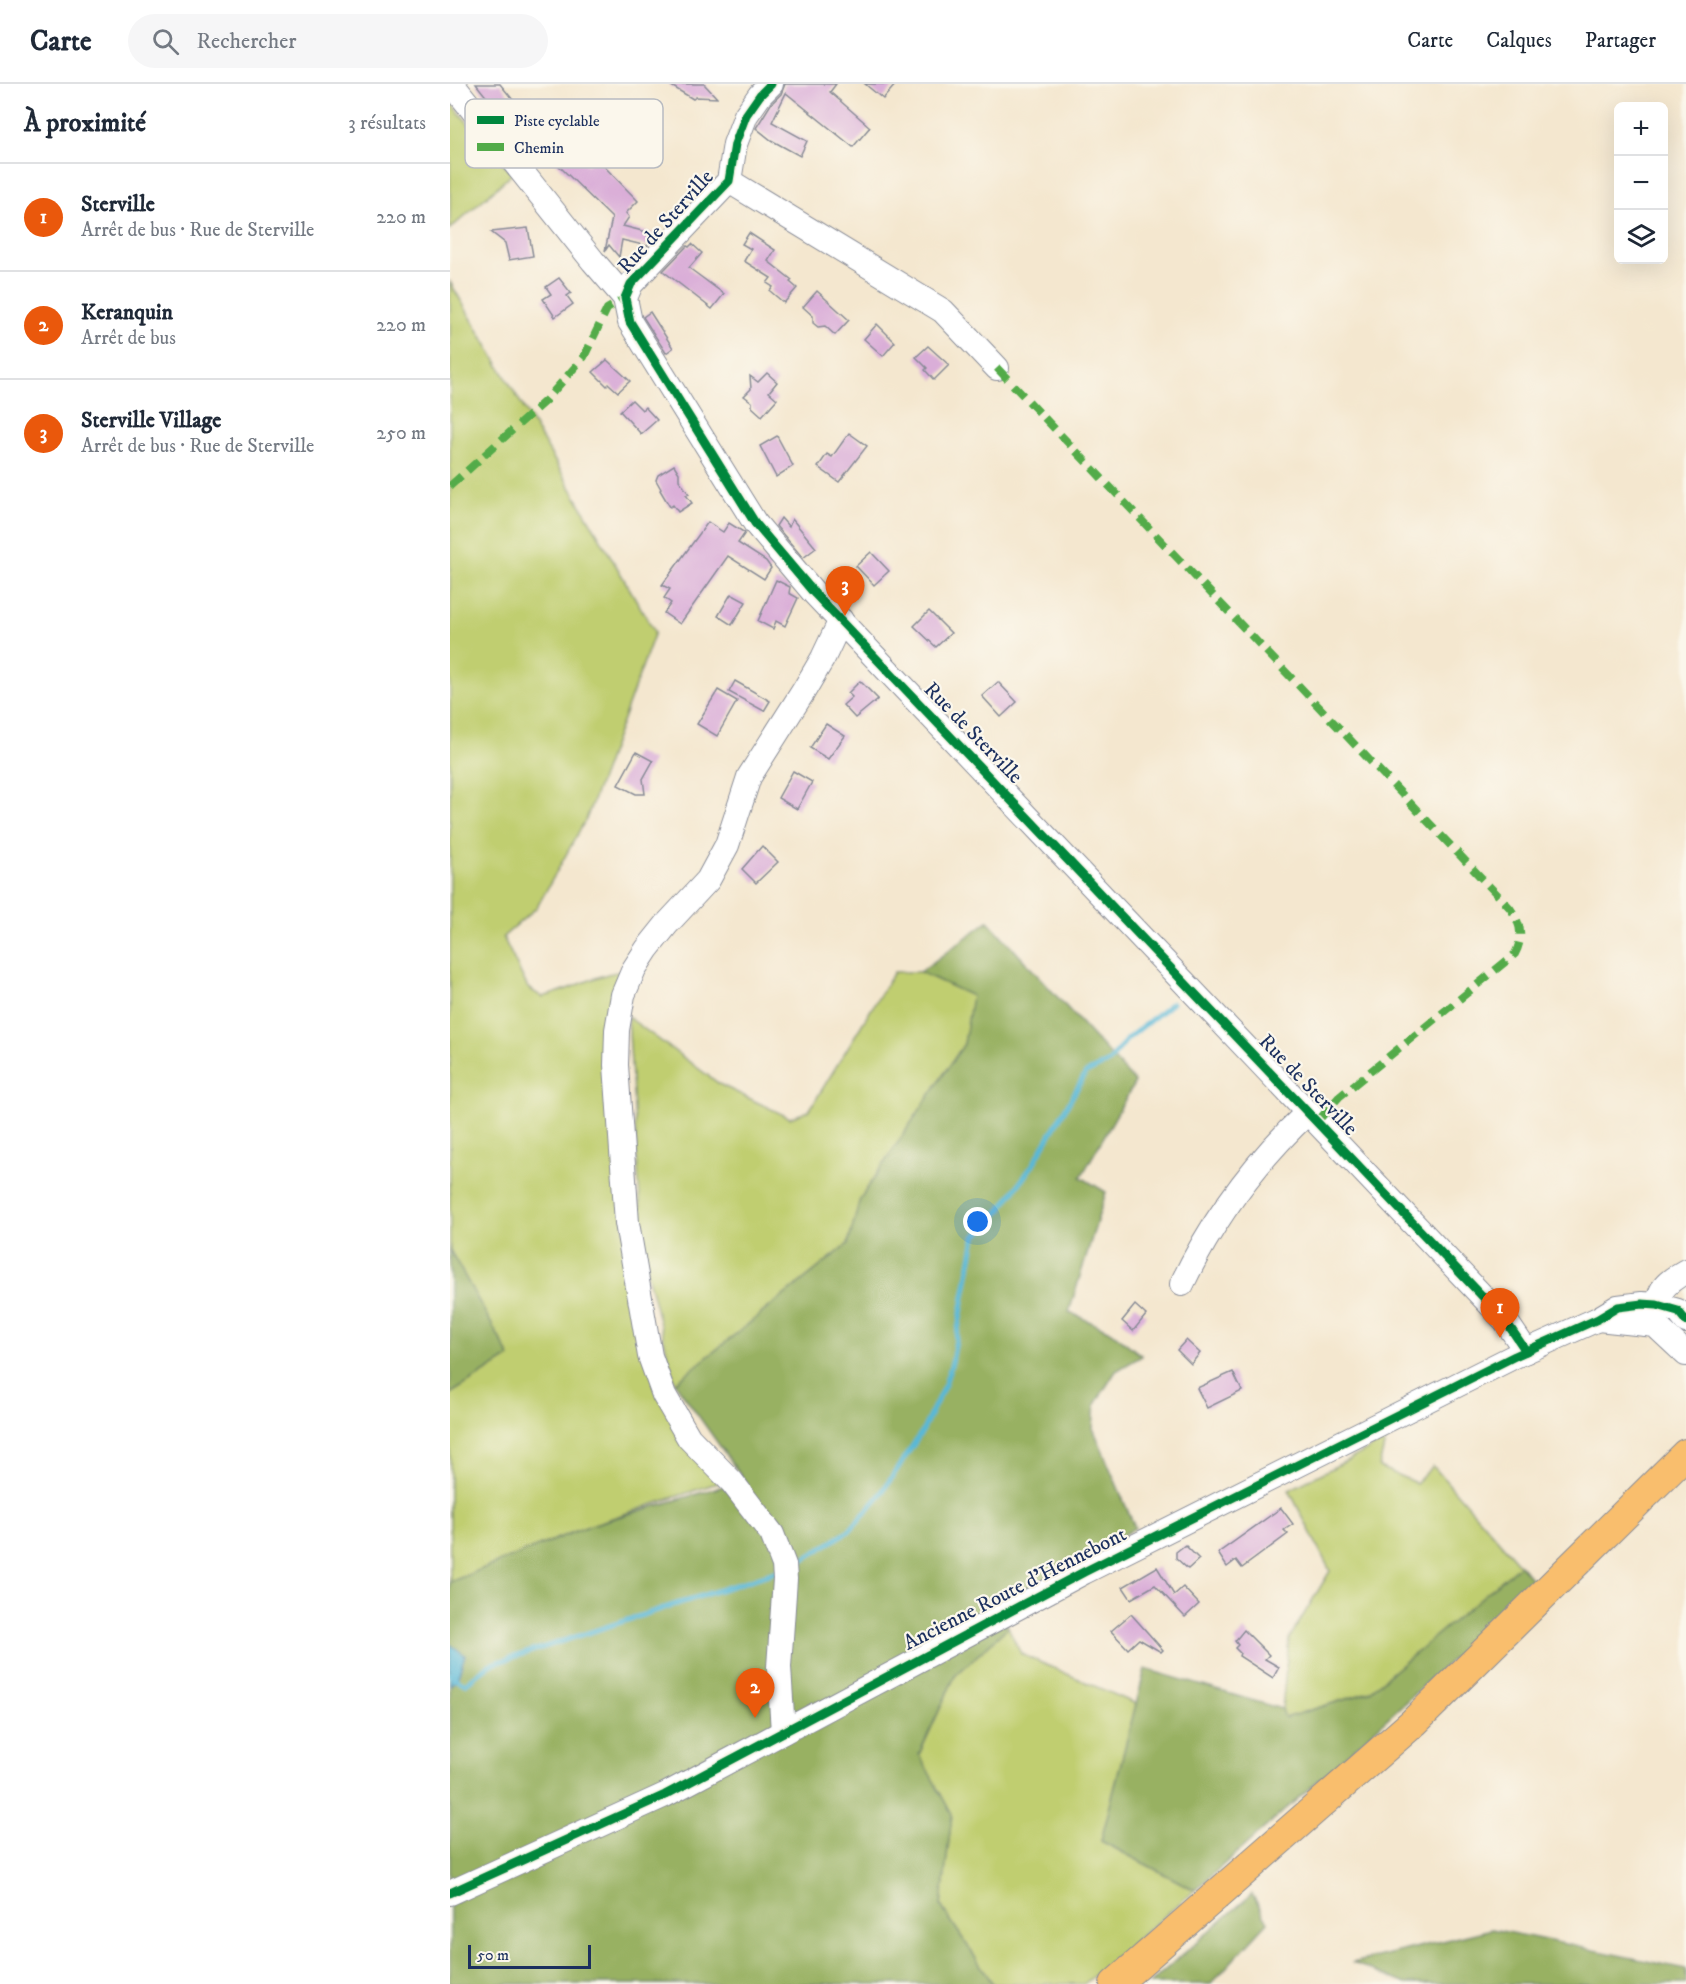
<!DOCTYPE html>
<html lang="fr">
<head>
<meta charset="utf-8">
<style>
	body { margin:0; font-family:"IM FELL DW Pica",serif; background:#f6f6f7; color:#1f2937 }
	.controls { position:absolute; right:18px; top:18px; display:grid; overflow:hidden; border-radius:9px; box-shadow:0 6px 24px #0002 }
	.controls button { width:54px; height:54px; display:grid; place-items:center; padding:0; border:0; border-bottom:2px solid #e0e1e3; background:#fff; color:#1f2937; font:30px sans-serif }
	.scale { position:absolute; left:18px; bottom:15px; width:123px; box-sizing:border-box; padding-left:6px; border:3px solid #1b2f5e; border-top:0; font-size:16px; line-height:21px; white-space:nowrap; color:#1b2f5e; -webkit-text-stroke:4px #fbf7ec; paint-order:stroke }
	.you { position:absolute; left:528px; top:1138px; width:21px; height:21px; margin:-15px; border:4px solid #fff; border-radius:50%; background:#1a73e8; box-shadow:0 0 0 9px #1a73e833 }
	.badge { display:grid; place-items:center; width:39px; height:39px; border-radius:50%; background:#ea580c; color:#fff; font-size:20px; font-weight:700 }
	.pin { position:absolute; translate:-50% -50px; filter:drop-shadow(0 2px 3px #0008) }
	.pin::after { content:''; position:absolute; top:32px; width:21px; height:18px; background:inherit; clip-path:polygon(0 0,100% 0,50% 100%) }
	.list { margin:0; padding:0; list-style:none }
	h2 { display:flex; justify-content:space-between; align-items:center; height:78px; margin:0; padding:0 24px; font-size:26px }
	h2 small { font-size:20px; font-weight:400; color:#747a83 }
	.list li { display:grid; grid-template-columns:39px 1fr auto; gap:18px; align-items:center; box-sizing:border-box; height:108px; padding:0 24px; border-top:2px solid #e0e1e3 }
	.list b { display:block; font-size:22px; white-space:nowrap }
	.list p { margin:0; font-size:20px; white-space:nowrap; color:#747a83 }
	.list em { font-size:20px; font-style:normal; color:#747a83 }
	.icon { flex:none; width:33px; height:33px; fill:none; stroke:currentColor; stroke-width:2; stroke-linecap:round; stroke-linejoin:round }
	.map { position:relative; flex:none; width:1236px; height:1900px; overflow:hidden }
	header { display:flex; align-items:center; gap:36px; box-sizing:border-box; height:84px; padding:0 30px; background:#fff; border-bottom:2px solid #e0e1e3 }
	header strong { font-size:28px }
	nav { display:flex; gap:33px; margin-inline-start:auto; font-size:21px }
	.search { width:420px; height:54px; background:#f6f6f7; display:flex; align-items:center; gap:15px; box-sizing:border-box; padding:0 21px; border-radius:33px; color:#747a83; font-size:22px }
	main { display:flex }
	aside { flex:1; background:#fff }
	.map>svg:first-child { display:block }
	.green { fill:#c0ce6f; stroke:#6e7e66; stroke-width:1.5 }
	.forest { fill:#98b162; stroke:#5a7060; stroke-width:1.5 }
	.water { fill:#59b8d7; stroke:#3a749a; stroke-width:1.5 }
	.lines { fill:none; stroke-linecap:round; stroke-linejoin:round }
	.stream { stroke:#59b8d7; stroke-width:5 }
	.building { fill:#daaed8 }
	.minor-casing { stroke:#888b96; stroke-width:26 }
	.major-casing { stroke:#888b96; stroke-width:32 }
	.minor { stroke:#fff; stroke-width:24 }
	.major { stroke:#f9be6d; stroke-width:30 }
	.quiet { stroke:#52ab49; stroke-width:8; stroke-dasharray:15 8; stroke-linecap:butt }
	.cycleway-casing { stroke:#fbf7ec; stroke-width:13 }
	.cycleway { stroke:#00873e; stroke-width:9 }
	.labels { text-anchor:middle; dominant-baseline:central; stroke-width:4.5; stroke-linejoin:round; paint-order:stroke }
	.street-label { font-size:21px; fill:#1b2f5e; stroke:#fbf7ec }
	.key { fill:#fbf7ec; stroke:#b8bbc1; stroke-width:1.5 }
	.key-label { font-size:16px; fill:#1b2f5e }
</style>
</head>
<body>
<header>
<strong>Carte</strong>
<div class="search"><svg class="icon" aria-label="search" viewBox="0 0 24 24"><circle cx="10" cy="10" r="6"/><path d="M15 15l6 6"/></svg>Rechercher</div>
<nav><a>Carte</a><a>Calques</a><a>Partager</a></nav>
</header>
<main>
<aside>
<h2>À proximité<small>3 résultats</small></h2>
<ul class="list">
<li><span class="badge">1</span><div><b>Sterville</b><p>Arrêt de bus · Rue de Sterville</p></div><em>220 m</em></li>
<li><span class="badge">2</span><div><b>Keranquin</b><p>Arrêt de bus</p></div><em>220 m</em></li>
<li><span class="badge">3</span><div><b>Sterville Village</b><p>Arrêt de bus · Rue de Sterville</p></div><em>250 m</em></li>
</ul>
</aside>
<div class="map">
<svg width="1236" height="1900" viewBox="0 0 1236 1900">
	<rect width="100%" height="100%" fill="#fbf7ec"/>
	<filter id="ink" filterUnits="userSpaceOnUse"><feTurbulence type="fractalNoise" baseFrequency=".0167" numOctaves="2"/><feDisplacementMap in="SourceGraphic" scale="12" xChannelSelector="R" yChannelSelector="G"/><feConvolveMatrix kernelMatrix="1 2 1 2 8 2 1 2 1" color-interpolation-filters="sRGB"/></filter>
	<filter id="wash" filterUnits="userSpaceOnUse"><feTurbulence type="fractalNoise" baseFrequency=".008" numOctaves="4" result="noise"/><feDisplacementMap in="SourceGraphic" scale="24" xChannelSelector="R" yChannelSelector="G"/><feGaussianBlur stdDeviation="1.35" result="paint"/><feColorMatrix in="noise" values="0 0 0 0 0 0 0 0 0 0 0 0 0 0 0 0 0 1.4 0 .05"/><feComposite in="paint" operator="in"/></filter>
	<g filter="url(#wash)">
		<rect width="100%" height="100%" fill="#f4e7cf"/>
		<!-- green -->
		<g class="green">
			<polygon points="0,18 62,90 0,145"/>
			<path d="M0 198 205 548 137 733 87 823 53 853 78 904 92 913C121 907 146 889 176 887L157 951 183 1239 270 1398 141 1441 0 1498V1310L60 1273 0 1166Z"/>
			<polygon points="444,888 470,888 523,912 514,960 410,1115 398,1160 225,1299 194,1178 178,933 271,1001 340,1034 359,1027"/>
			<polygon points="935,1357 929,1383 966,1399 983,1382 1070,1481 919,1608 835,1634 832,1625 839,1555 880,1487 839,1406"/>
			<polygon points="558,1543 571,1570 686,1620 651,1757 745,1806 634,1900 543,1900 491,1822 502,1731 469,1671 505,1592"/>
		</g>
		<!-- forest -->
		<g class="forest">
			<polygon points="538,837 685,998 631,1093 656,1108 619,1228 662,1248 692,1272 666,1287 645,1320 643,1344 685,1444 550,1523 558,1543 505,1592 469,1670 502,1731 491,1822 543,1900 0,1900 0,1498 141,1441 294,1396 225,1299 398,1160 410,1115 514,960 522,912 470,888"/>
			<polygon points="0,1166 60,1273 0,1310"/>
			<polygon points="1070,1481 1085,1499 927,1644 745,1806 651,1757 695,1585 832,1625 835,1634 919,1608"/>
			<polygon points="802,1810 818,1838 761,1900 699,1900"/>
			<polygon points="1042,1845 1236,1885 1236,1900 956,1900 903,1879"/>
		</g>
		<!-- water -->
		<polygon class="water" points="0,1560 15,1571 7,1595 0,1601"/>
		<g class="lines">
			<!-- stream -->
			<g class="stream">
				<polyline points="346,1480 399,1447 428,1414 473,1346 495,1300 502,1278 525,1153 551,1125 582,1082 636,989 659,978 677,955 722,919"/>
				<polyline points="0,1591 15,1600 39,1581 328,1487"/>
			</g>
		</g>
		<g id="blocks">
			<!-- building -->
			<g class="building">
				<polygon points="26,0 50,0 67,21 55,32 48,23 46,25"/>
				<polygon points="218,0 254,0 267,14 246,13 243,15"/>
				<polygon points="335,0 386,0 380,8 420,43 403,63 336,9 322,38 357,57 350,72 321,56 306,44 321,20 331,10"/>
				<polygon points="415,0 446,0 433,15"/>
				<polygon points="119,64 137,81 146,74 188,117 176,129 179,133 173,142 208,151 197,162 172,156 169,173 159,161 155,167 162,134 105,78"/>
				<polygon points="78,144 83,172 59,176 55,159 41,148"/>
				<polygon points="299,149 325,166 318,177 342,196 340,198 347,204 334,219 320,207 323,203 317,199 321,194 294,177 301,165 292,160"/>
				<polygon points="242,160 252,169 239,184 274,210 262,225 213,187 237,162 239,163"/>
				<polygon points="109,194 121,209 117,212 123,220 105,233 93,215 101,210 96,203"/>
				<polygon points="367,207 399,236 385,251 375,242 368,243 363,239 363,232 353,223"/>
				<polygon points="200,228 223,264 216,269 193,233"/>
				<polygon points="427,240 445,258 433,272 414,255"/>
				<polygon points="478,262 499,281 484,296 475,286 477,284 466,273"/>
				<polygon points="157,276 180,297 168,308 159,300 157,302 143,288"/>
				<polygon points="317,289 327,298 319,308 327,315 312,332 302,323 302,318 294,312 301,305 300,292 308,298"/>
				<polygon points="182,316 192,326 195,323 207,336 191,350 170,327"/>
				<polygon points="399,349 417,362 389,398 368,383 377,370 382,373"/>
				<polygon points="327,352 343,382 326,393 310,362"/>
				<polygon points="224,381 229,389 229,396 239,410 236,411 242,419 228,428 223,421 220,423 210,406 211,405 206,396 208,391"/>
				<polygon points="331,434 339,443 342,435 366,464 353,474 326,442"/>
				<polygon points="258,438 273,448 279,439 295,449 288,459 316,477 321,484 314,495 278,472 230,540 214,529 221,519 214,514 220,505 212,501"/>
				<polygon points="421,468 439,487 424,501 406,482"/>
				<polygon points="326,496 340,503 339,509 348,514 335,542 326,537 323,545 308,537"/>
				<polygon points="281,510 296,518 282,541 268,532"/>
				<polygon points="479,527 501,549 486,563 464,542"/>
				<polygon points="285,597 320,617 314,627 279,608"/>
				<polygon points="410,597 428,615 405,634 393,621 402,613 398,609"/>
				<polygon points="548,598 567,618 551,633 532,612"/>
				<polygon points="268,606 287,617 267,652 247,640"/>
				<polygon points="376,640 395,652 378,675 360,664"/>
				<polygon points="186,668 203,677 193,695 195,710 186,710 168,701"/>
				<polygon points="343,687 362,698 347,725 328,714"/>
				<polygon points="312,762 328,778 306,799 292,785"/>
				<polygon points="685,1221 696,1231 683,1247 672,1237"/>
				<polygon points="736,1256 750,1269 741,1280 727,1266"/>
				<polygon points="783,1288 792,1307 757,1324 747,1304"/>
				<polygon points="831,1424 843,1440 834,1446 838,1450 792,1484 786,1476 777,1483 768,1469"/>
				<polygon points="735,1461 749,1475 738,1485 726,1474 726,1468"/>
				<polygon points="707,1483 724,1511 733,1503 749,1520 735,1533 705,1501 681,1515 673,1503"/>
				<polygon points="681,1530 713,1566 711,1568 689,1555 678,1565 661,1547"/>
				<polygon points="794,1546 819,1571 815,1575 829,1583 823,1594 789,1572 790,1569 785,1564 788,1561 785,1557"/>
			</g>
		</g>
	</g>
	<g filter="url(#ink)">
		<use href="#blocks" fill-opacity="0" stroke="#888b96" stroke-width="1.5"/>
		<g class="lines">
			<defs>
				<g id="minor">
					<polyline points="2,0 143,177 175,214"/>
					<polyline points="321,0 310,11 296,31 285,60 279,97 181,200 175,214 180,238 305,439 365,510 1055,1236 1076,1267"/>
					<polyline points="279,97 493,227 547,284"/>
					<path d="M732 1200C763 1135 806 1077 858 1028"/>
					<polyline points="1148,1235 1205,1241 1236,1270"/>
					<path d="M1206 1236C1209 1206 1210 1202 1236 1187"/>
					<polyline points="333,1648 329,1583 335,1495 334,1481 322,1450 282,1398 239,1354 214,1311 200,1272 177,1139 166,981 167,946 173,911 184,885 197,865 217,840 258,796 277,761 299,693 353,608 373,574 391,536"/>
					<polyline points="0,1809 215,1711 634,1488 1065,1272 1148,1235 1168,1223 1192,1220 1207,1221 1228,1227 1236,1237"/>
				</g>
				<polyline id="major" points="665,1900 964,1638 1236,1370"/>
			</defs>
			<!-- minor casing -->
			<use href="#minor" class="minor-casing"/>
			<!-- major casing -->
			<use href="#major" class="major-casing"/>
			<!-- minor -->
			<use href="#minor" class="minor"/>
			<!-- major -->
			<use href="#major" class="major"/>
			<!-- quiet -->
			<g class="quiet">
				<path d="M547 284 1060 824C1071 840 1074 852 1065 870L889 1013 868 1037"/>
				<polyline points="0,402 96,316 134,273 157,225 175,214"/>
			</g>
			<defs>
				<g id="cycleway">
					<polyline points="321,0 310,11 296,31 285,60 279,97 181,200 175,214 180,238 305,439 365,510 1055,1236 1076,1267"/>
					<polyline points="0,1809 215,1711 634,1488 1065,1272 1148,1235 1168,1223 1192,1220 1207,1221 1228,1227 1236,1237"/>
				</g>
			</defs>
			<!-- cycleway casing -->
			<use href="#cycleway" class="cycleway-casing"/>
			<!-- cycleway -->
			<use href="#cycleway" class="cycleway"/>
		</g>
	</g>
	<g class="labels">
		<!-- street labels -->
		<g class="street-label">
			<text transform="translate(216 138) rotate(-48)">Rue de Sterville</text>
			<text transform="translate(523 649) rotate(46)">Rue de Sterville</text>
			<text transform="translate(858 1001) rotate(46)">Rue de Sterville</text>
			<text transform="translate(565 1505) rotate(-27)">Ancienne Route d'Hennebont</text>
		</g>
	</g>
	<!-- legend -->
	<rect x="15" y="15" width="198" height="69" rx="9" class="key"/>
	<rect x="27" y="32" width="27" height="8" fill="#00873e"/>
	<rect x="27" y="59" width="27" height="8" fill="#52ab49"/>
	<g class="key-label">
		<text x="64" y="42">Piste cyclable</text>
		<text x="64" y="69">Chemin</text>
	</g>
</svg>
<div class="controls">
<button>+</button>
<button>−</button>
<button><svg class="icon" aria-label="layers" viewBox="0 0 24 24"><path d="M12 4l9 5-9 5-9-5zM3 14l9 5 9-5"/></svg></button>
</div>
<div class="scale">50 m</div>
<div class="you"></div>
<div class="pin badge" style="left:1050px;top:1254px">1</div>
<div class="pin badge" style="left:305px;top:1634px">2</div>
<div class="pin badge" style="left:395px;top:532px">3</div>
</div>
</main>
</body>
</html>
